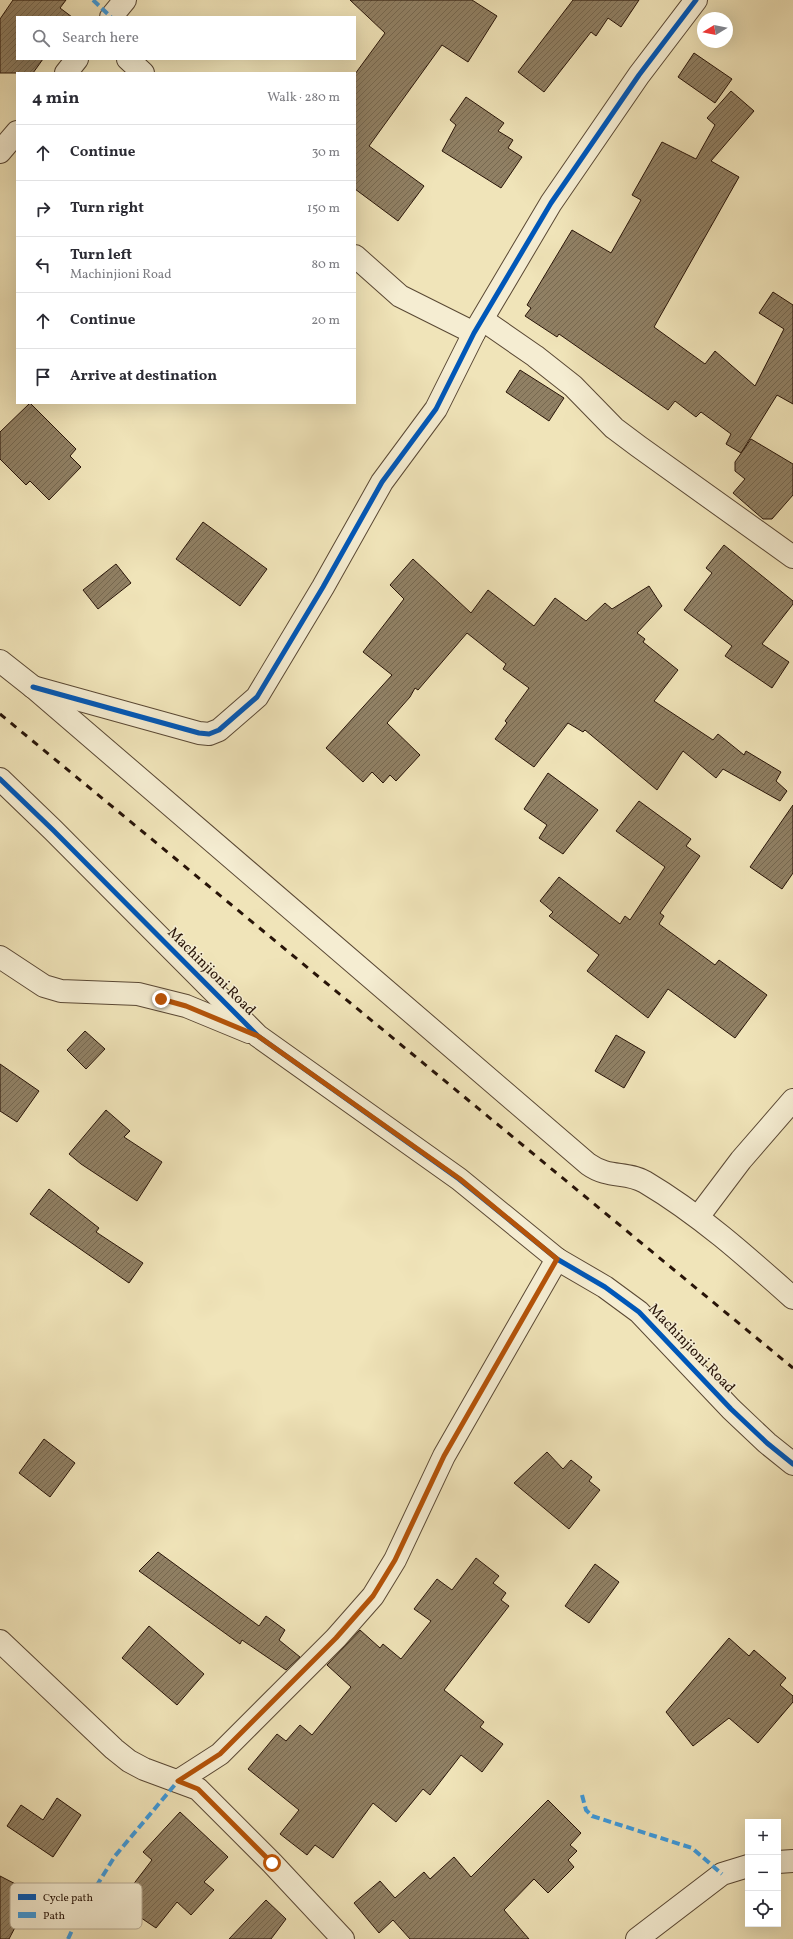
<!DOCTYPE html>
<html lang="en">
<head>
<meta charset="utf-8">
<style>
	body { margin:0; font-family:Vollkorn,serif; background:#f7f7f7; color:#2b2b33 }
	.controls { position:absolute; right:12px; bottom:12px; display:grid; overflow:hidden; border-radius:0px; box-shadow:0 4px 16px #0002 }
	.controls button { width:36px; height:36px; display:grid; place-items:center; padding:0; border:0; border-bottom:1px solid #e1e1e2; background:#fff; color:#2b2b33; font:20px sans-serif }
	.compass { position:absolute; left:697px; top:12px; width:36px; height:36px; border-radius:50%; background:#fff; box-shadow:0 4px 16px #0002; rotate:260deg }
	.stop { position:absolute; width:12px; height:12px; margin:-9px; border:3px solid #b45309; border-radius:50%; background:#fff }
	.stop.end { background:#b45309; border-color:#fff; box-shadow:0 1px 4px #0008 }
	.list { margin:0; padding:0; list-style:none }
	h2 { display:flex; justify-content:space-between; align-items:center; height:52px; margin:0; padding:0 16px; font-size:17px }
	h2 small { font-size:13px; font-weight:400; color:#7c7c81 }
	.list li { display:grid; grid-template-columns:26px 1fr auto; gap:12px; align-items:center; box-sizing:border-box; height:56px; padding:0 16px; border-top:1px solid #e1e1e2 }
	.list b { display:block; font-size:15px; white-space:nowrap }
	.list p { margin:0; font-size:13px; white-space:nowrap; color:#7c7c81 }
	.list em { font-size:13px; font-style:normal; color:#7c7c81 }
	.icon { flex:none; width:22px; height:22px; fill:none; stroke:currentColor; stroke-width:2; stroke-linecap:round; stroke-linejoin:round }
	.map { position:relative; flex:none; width:793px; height:1939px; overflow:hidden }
	.search { position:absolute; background:#fff; box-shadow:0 4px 16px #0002; left:16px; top:16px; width:340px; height:44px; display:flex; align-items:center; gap:10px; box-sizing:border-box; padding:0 14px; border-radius:0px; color:#7c7c81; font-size:15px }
	.panel { position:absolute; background:#fff; box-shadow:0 4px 16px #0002; left:16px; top:72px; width:340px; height:332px; border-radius:0px }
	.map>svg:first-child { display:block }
	.building { fill:url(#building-hatch); stroke:#281408 }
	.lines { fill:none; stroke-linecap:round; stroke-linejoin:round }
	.minor-casing { stroke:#5a4834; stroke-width:24 }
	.minor { stroke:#f5edd2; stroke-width:22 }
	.rail { stroke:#281408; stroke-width:3; stroke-dasharray:7 7; stroke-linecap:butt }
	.quiet { stroke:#3d9add; stroke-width:4; stroke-dasharray:8 4; stroke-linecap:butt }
	.cycleway-casing { stroke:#f5edd2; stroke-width:8 }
	.cycleway { stroke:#0057b8; stroke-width:5 }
	.route { stroke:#b45309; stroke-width:5 }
	.labels { text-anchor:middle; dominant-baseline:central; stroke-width:3; stroke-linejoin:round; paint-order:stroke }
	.street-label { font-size:15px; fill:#281408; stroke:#f5edd2 }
	.key { fill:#f5edd2; stroke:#b8ac95; stroke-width:1 }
	.key-label { font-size:11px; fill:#281408 }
</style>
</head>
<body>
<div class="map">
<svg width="793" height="1939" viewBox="0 0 793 1939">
	<defs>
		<pattern id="building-hatch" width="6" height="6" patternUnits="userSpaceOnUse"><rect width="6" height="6" fill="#908064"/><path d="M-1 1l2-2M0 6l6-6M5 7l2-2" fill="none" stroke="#766850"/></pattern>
	</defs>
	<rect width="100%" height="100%" fill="#f0e4b9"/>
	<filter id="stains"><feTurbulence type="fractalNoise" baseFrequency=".005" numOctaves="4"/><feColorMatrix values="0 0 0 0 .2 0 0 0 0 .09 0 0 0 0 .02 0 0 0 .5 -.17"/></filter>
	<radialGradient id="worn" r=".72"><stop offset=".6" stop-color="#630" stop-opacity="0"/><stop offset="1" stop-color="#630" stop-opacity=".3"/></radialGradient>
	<!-- building -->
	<g class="building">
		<polygon points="13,0 66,0 60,8 72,17 17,17 17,59 43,59 33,73 0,73 0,19"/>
		<polygon points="350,0 472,0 497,16 468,62 442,45 369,146 424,186 398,221 355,189 355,74 385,33"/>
		<polygon points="573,0 639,0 621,27 608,18 596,36 591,32 544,92 518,72"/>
		<polygon points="694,53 732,79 715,103 678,77"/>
		<polygon points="731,91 754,111 711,161 739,177 654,327 705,364 715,351 755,386 784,329 759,313 773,292 793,305 793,404 777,395 741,453 726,444 731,434 701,412 696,417 675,401 668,410 559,334 557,337 525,316 531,308 527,305 572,230 611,253 641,200 632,195 662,142 696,159 715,125 707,118"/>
		<polygon points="466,97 504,123 498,131 513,140 508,148 522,157 501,188 442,151 456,125 450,120"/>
		<polygon points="520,370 564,398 549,421 506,392"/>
		<polygon points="30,403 76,449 70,456 81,467 49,500 30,481 26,485 0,459 0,432"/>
		<polygon points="751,439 793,464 793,495 772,519 763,519 733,493 745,479 735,471 735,462"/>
		<polygon points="203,522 267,569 240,606 176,559"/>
		<polygon points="724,545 793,601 793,604 762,644 789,662 772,688 725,656 732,646 684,610 712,573 706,568"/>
		<polygon points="413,559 471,613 488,590 534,626 555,598 586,621 605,603 612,609 649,586 662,606 637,633 645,639 643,642 678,670 654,701 713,740 718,734 744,755 746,751 781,772 776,781 787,791 780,801 723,769 716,778 683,751 657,790 585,730 583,732 568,723 534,767 495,739 507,723 505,721 529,688 503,669 506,664 467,633 418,690 415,688 410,697 387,723 420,755 396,781 390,775 383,783 372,772 363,782 326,748 392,675 363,652 404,599 390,585"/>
		<polygon points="116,564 131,583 98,609 83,590"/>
		<polygon points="548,773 598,810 563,854 539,838 547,825 524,809"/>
		<polygon points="639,801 691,839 686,846 700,856 660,913 664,916 659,924 715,965 719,960 767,995 735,1038 668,989 648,1018 587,971 599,955 549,916 553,912 540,901 559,877 620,924 625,916 630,920 665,867 616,831"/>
		<polygon points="793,805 793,873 782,889 750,867"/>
		<polygon points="85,1031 105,1049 86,1069 67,1050"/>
		<polygon points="616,1035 645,1052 624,1088 595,1071"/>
		<polygon points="0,1064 39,1091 17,1122 0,1111"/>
		<polygon points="106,1110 130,1131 124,1137 162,1162 137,1201 81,1164 69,1154"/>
		<polygon points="49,1189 99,1228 96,1232 143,1263 129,1283 30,1214"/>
		<polygon points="44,1439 75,1463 50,1497 19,1473"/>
		<polygon points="547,1452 563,1469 571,1460 592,1477 589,1481 600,1490 569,1529 514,1483"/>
		<polygon points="158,1552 259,1626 266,1616 285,1630 279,1640 300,1657 286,1670 242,1640 240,1644 139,1571"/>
		<polygon points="476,1558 499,1576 493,1583 506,1593 501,1600 509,1606 444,1690 484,1722 480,1727 503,1744 482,1772 461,1755 430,1795 423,1789 396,1822 373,1803 333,1858 315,1845 307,1855 280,1834 299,1810 248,1769 277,1734 286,1741 300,1725 312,1735 351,1687 327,1665 360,1630 380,1648 383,1644 401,1659 431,1621 414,1609 437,1579 452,1590"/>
		<polygon points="595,1564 619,1582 589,1623 565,1606"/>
		<polygon points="149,1626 204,1674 177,1705 122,1658"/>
		<polygon points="729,1638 749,1656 754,1650 786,1678 780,1685 793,1696 793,1702 758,1743 729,1718 693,1746 666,1712"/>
		<polygon points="57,1798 81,1815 53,1857 7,1826 21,1805 43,1820"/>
		<polygon points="548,1800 581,1833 570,1845 577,1851 568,1860 574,1867 548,1893 534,1879 504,1910 529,1939 410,1939 393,1920 379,1933 354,1903 380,1881 395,1898 424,1872 430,1879 454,1857 471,1877"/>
		<polygon points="180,1812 228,1857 204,1882 214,1890 191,1915 177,1902 156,1928 119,1903 152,1860 143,1852"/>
		<polygon points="0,1876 33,1893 9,1939 0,1939"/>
		<polygon points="266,1900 286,1919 271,1939 229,1939"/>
	</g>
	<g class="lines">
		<defs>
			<g id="minor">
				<polyline points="111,17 125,0"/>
				<polyline points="128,59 143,73"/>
				<polyline points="66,73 77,59"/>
				<polyline points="0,152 17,132"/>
				<polyline points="355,256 400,296 474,333"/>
				<polyline points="483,320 535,356 573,386 614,428 638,446 793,557"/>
				<path d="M0 661 33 687 588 1164C609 1179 626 1171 645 1182 699 1214 746 1256 793 1298"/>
				<polyline points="33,687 199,733 209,734 219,730 257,697 323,587 382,482 436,409 474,333 551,203 639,75 696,0"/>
				<polyline points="0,779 53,830 258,1036 459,1179 557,1259 605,1287 639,1312 731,1409 767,1443 793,1464"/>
				<polyline points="0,957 44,986 61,991 138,994 186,1006 249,1032"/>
				<polyline points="698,1217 741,1160 793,1100"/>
				<polyline points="0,1641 114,1749 129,1761 144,1769 198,1789 272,1863 343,1939"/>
				<polyline points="178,1781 220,1754 336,1638 373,1596 395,1560 444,1456 557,1259"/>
				<polyline points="778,1862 793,1861"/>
				<polyline points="637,1939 722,1874 748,1866"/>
			</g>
		</defs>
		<!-- minor casing -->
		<use href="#minor" class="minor-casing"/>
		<!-- minor -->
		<use href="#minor" class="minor"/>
		<!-- rail -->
		<polyline class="rail" points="0,714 793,1368"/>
		<!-- quiet -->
		<g class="quiet">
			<polyline points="93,0 111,17"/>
			<polyline points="582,1795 586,1810 592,1816 692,1848 722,1874"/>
			<polyline points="68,1939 81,1911 115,1856 178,1781"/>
		</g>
		<defs>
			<g id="cycleway">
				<polyline points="33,687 199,733 209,734 219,730 257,697 323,587 382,482 436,409 474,333 551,203 639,75 696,0"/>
				<polyline points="0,779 53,830 258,1036 459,1179 557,1259 605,1287 639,1312 731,1409 767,1443 793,1464"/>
			</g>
		</defs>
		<!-- cycleway casing -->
		<use href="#cycleway" class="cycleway-casing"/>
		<!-- cycleway -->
		<use href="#cycleway" class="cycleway"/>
	</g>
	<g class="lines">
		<!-- route -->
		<polyline class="route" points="161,999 186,1006 258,1036 460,1179 557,1259 444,1456 395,1560 373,1596 336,1638 220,1754 178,1781 198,1789 272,1863"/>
	</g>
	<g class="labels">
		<!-- street labels -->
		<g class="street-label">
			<text transform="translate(211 972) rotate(45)">Machinjioni Road</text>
			<text transform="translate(691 1349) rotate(46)">Machinjioni Road</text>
		</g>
	</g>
	<!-- legend -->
	<rect x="10" y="1883" width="132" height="46" rx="6" class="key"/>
	<rect x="18" y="1894" width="18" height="6" fill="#0057b8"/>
	<rect x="18" y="1912" width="18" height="6" fill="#3d9add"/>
	<g class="key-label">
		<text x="43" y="1901">Cycle path</text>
		<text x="43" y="1919">Path</text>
	</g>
	<rect width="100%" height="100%" filter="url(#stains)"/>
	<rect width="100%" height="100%" fill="url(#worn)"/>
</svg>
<div class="controls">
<button>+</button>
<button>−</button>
<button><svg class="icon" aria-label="locate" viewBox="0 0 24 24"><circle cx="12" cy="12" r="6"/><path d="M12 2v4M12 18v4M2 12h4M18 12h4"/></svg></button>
</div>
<svg class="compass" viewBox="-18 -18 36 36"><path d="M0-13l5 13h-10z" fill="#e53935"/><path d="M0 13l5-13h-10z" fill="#7c7c81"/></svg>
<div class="stop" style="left:272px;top:1863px"></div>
<div class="stop end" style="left:161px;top:999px"></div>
<div class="search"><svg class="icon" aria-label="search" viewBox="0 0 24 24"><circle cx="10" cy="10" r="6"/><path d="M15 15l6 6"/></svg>Search here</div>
<section class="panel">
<h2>4 min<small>Walk · 280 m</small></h2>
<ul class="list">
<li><svg class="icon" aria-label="ahead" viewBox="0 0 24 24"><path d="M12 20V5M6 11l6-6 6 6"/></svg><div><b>Continue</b></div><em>30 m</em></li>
<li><svg class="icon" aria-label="right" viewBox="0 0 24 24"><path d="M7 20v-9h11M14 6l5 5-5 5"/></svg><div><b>Turn right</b></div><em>150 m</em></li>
<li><svg class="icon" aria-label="left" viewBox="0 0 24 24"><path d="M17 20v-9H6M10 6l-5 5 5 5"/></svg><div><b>Turn left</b><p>Machinjioni Road</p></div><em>80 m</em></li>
<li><svg class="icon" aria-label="ahead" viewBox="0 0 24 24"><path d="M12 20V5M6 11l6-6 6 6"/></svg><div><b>Continue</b></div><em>20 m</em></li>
<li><svg class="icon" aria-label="arrive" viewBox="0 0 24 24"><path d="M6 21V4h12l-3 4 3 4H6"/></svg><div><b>Arrive at destination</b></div></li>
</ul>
</section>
</div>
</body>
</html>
